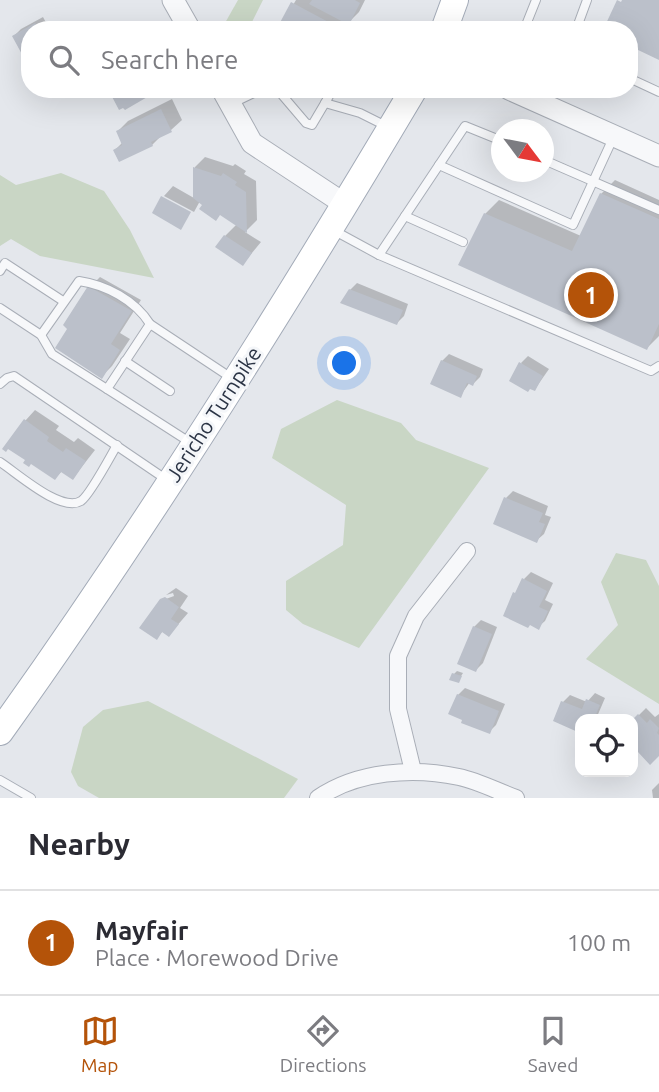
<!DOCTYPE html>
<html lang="en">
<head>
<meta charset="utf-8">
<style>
	body { margin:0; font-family:Ubuntu,sans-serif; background:#f2f2f3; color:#2b2b33 }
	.controls { position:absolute; right:21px; bottom:21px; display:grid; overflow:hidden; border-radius:14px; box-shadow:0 7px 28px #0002 }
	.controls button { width:63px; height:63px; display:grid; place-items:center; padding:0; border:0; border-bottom:2px solid #e1e1e2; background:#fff; color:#2b2b33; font:35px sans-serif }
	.compass { position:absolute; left:491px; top:119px; width:63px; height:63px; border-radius:50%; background:#fff; box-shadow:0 7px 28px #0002; rotate:122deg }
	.you { position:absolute; left:345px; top:364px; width:24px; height:24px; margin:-18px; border:5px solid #fff; border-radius:50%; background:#1a73e8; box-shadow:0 0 0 10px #1a73e833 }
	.badge { display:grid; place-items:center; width:46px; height:46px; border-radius:50%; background:#b45309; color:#fff; font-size:23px; font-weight:700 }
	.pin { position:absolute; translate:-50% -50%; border:4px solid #fff; box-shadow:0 2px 7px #0006 }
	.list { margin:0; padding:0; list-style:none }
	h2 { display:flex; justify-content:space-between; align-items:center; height:91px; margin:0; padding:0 28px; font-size:30px }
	h2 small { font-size:23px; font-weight:400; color:#7c7c81 }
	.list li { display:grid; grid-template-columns:46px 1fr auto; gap:21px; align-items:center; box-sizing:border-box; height:105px; padding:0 28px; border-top:2px solid #e1e1e2 }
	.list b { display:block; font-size:26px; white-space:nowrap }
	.list p { margin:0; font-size:23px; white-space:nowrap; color:#7c7c81 }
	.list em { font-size:23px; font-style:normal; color:#7c7c81 }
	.icon { flex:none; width:38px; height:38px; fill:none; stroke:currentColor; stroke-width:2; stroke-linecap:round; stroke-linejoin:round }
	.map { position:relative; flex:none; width:659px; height:798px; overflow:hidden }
	.search { position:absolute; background:#fff; box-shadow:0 7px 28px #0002; left:21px; right:21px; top:21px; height:77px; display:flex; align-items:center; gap:18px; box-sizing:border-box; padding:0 24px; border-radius:28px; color:#7c7c81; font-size:26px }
	.sheet { height:196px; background:#fff }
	nav { display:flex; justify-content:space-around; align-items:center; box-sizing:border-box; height:98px; border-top:2px solid #e1e1e2; background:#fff; font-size:19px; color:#7c7c81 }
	nav a { display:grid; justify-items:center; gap:4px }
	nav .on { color:#b45309 }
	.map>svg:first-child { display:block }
	.green { fill:#c9d6c5 }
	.shadow { fill:#0003 }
	.building { fill:#bbc0ca }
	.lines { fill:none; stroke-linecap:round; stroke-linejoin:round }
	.service-casing { stroke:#a9aeb7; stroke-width:10 }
	.minor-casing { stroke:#a9aeb7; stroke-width:18 }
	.tertiary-casing { stroke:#a9aeb7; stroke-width:23 }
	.primary-casing { stroke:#a3abb8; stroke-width:28 }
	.service { stroke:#f7f8fa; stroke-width:8 }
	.minor { stroke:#f7f8fa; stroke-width:16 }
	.tertiary { stroke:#f7f8fa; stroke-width:21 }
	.primary { stroke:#fff; stroke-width:26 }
	.labels { text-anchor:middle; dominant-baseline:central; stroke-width:6; stroke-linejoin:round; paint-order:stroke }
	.street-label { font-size:21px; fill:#2b3445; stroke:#f4f6f9 }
</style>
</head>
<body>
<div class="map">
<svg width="659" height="798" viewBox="0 0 659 798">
	<rect width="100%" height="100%" fill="#e4e7ec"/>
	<!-- green -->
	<g class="green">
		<polygon points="238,0 263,0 248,30 221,30"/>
		<polygon points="61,173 104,191 130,230 154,278 40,256 11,239 0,246 0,175 16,185"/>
		<polygon points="337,400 401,423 416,440 489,468 359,648 303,624 286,610 286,581 343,545 346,505 272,458 281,429"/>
		<polygon points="616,553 646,560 659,586 659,704 586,659 618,625 601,582"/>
		<polygon points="148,701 298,779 284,798 99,798 78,786 71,772 83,727 103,710"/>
	</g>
	<!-- shadow -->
	<g class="shadow">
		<polygon points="296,0 365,0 359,12 349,22 344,20 339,30 278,30"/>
		<polygon points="43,17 50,30 30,30 14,36 21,29"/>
		<polygon points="172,99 182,120 171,130 162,135 152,145 115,150 123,142 118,131 128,121"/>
		<polygon points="205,157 233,166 235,164 246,171 244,174 256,181 257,220 245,232 261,242 243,264 225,236 237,224 200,201 194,212 164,196 173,186 194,198 195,167"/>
		<polygon points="615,180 659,200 659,336 647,348 485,214 499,200 581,236 601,194"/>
		<polygon points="100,277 141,300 120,333 130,339 112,366 102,376 89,288"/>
		<polygon points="357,283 408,304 404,316 397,323 350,290"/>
		<polygon points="449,354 483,369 480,377 473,384 470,382 460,396 442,361"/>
		<polygon points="528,356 549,369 535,389 521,363"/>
		<polygon points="35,410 59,426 56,430 74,442 78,438 95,450 73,478 62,471 55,478 25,421"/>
		<polygon points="513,491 548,506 545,515 551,517 544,534 537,540 506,498"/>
		<polygon points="531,572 553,583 545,600 553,604 545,621 538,627 524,579"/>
		<polygon points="176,588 188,596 180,608 188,613 169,635 163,631 156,638 163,600 174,596 173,593 166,595"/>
		<polygon points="481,620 497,627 483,663 476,670 474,627"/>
		<polygon points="457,671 463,673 458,681 454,674"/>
		<polygon points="465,688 505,704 496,725 489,732 458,695"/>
		<polygon points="595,693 605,698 596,719 580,719 580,731 555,720 563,702 570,695 587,702"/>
		<polygon points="646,708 655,717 659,714 659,754 638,749 635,752 633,749 633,721"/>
		<polygon points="659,783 659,798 653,798 652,790"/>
	</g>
	<!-- building -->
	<g class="building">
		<polygon points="312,0 355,0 360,3 349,25 309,4"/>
		<polygon points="617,0 621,2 622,0 659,0 659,60 636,49 633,55 629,54 629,30 603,30"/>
		<polygon points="291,2 334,25 331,30 276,30"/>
		<polygon points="35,23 39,30 30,30 30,69 12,36"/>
		<polygon points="108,89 151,89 147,92 149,96 125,110 123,108 119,110"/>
		<polygon points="161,109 172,132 151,142 153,146 119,162 113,150 122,145 116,131"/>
		<polygon points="193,167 221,176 223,173 237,182 235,185 246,192 247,233 220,215 216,221 199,209 202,205 193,198"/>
		<polygon points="600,193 659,219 659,324 647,350 458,265 484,213 572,251"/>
		<polygon points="161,196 191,212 181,230 152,213"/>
		<polygon points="224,235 252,253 243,266 215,247"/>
		<polygon points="88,286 132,311 111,344 120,350 102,379 55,348 67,329 63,325"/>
		<polygon points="349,289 403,310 397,325 340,303"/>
		<polygon points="441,360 477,376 473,386 467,383 461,398 430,384"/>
		<polygon points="519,362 543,376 535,391 530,389 528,392 509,381"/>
		<polygon points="24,419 49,437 47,441 63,452 66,448 86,461 73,480 61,472 55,480 31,464 29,467 23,463 25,460 8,449 6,452 2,449"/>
		<polygon points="504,497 543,513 539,522 545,524 537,543 493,524"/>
		<polygon points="522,578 547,591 539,607 548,611 539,630 530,625 528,628 503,616 513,592 515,593"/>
		<polygon points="165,597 179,607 171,619 179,624 169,637 162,632 157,640 139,628 160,599"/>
		<polygon points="473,626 492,634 476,672 457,664"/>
		<polygon points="452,673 462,676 459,683 449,680"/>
		<polygon points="457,694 499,711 490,734 461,723 462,720 448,714"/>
		<polygon points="586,699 600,705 594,719 580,719 580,733 553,721 561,701 582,709"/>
		<polygon points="638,714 647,723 650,719 659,728 657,733 659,735 659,756 650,765 638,752 635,754 633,751 633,719"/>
	</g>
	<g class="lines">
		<defs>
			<g id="service">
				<polyline points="524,30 536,0"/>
				<polyline points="576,30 587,0"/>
				<polyline points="629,78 659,92"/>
				<polyline points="277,89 306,123 312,125 325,103"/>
				<polyline points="333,89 325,103 360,113 388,127"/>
				<polyline points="233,103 262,89"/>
				<polyline points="502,141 465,126 379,255 651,371 659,366"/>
				<polyline points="544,160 659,210"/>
				<polyline points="439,165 573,225 614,136"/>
				<polyline points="405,216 463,242"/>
				<polyline points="333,230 379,255"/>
				<polyline points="0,271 5,263 63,301"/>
				<polyline points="0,308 41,335 52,354 107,389"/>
				<path d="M41 335 79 281C106 285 135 300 150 324"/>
				<polyline points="125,361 170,391"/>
				<polyline points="0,384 7,378 14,376 167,480"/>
				<polyline points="191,443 107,389 150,324 233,379"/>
				<path d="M0 462C17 473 61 513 81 501 90 495 110 457 117 445"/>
				<polyline points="0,780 31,798"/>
			</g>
			<g id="minor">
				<polyline points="413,771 398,709 398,656 416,616 467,551"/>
				<path d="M318 798C357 771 413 767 459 777 478 781 497 791 516 798"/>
			</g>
			<g id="tertiary">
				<polyline points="173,0 190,30"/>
				<polyline points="222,89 252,143 346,205"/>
				<polyline points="509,89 659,156"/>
			</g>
			<g id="primary">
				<polyline points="444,30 455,0"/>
				<path d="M0 732C148 525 284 308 414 89"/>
			</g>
		</defs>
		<!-- service casing -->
		<use href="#service" class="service-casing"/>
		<!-- minor casing -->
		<use href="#minor" class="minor-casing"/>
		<!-- tertiary casing -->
		<use href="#tertiary" class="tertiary-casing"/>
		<!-- primary casing -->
		<use href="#primary" class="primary-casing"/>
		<!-- service -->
		<use href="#service" class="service"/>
		<!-- minor -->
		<use href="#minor" class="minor"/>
		<!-- tertiary -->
		<use href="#tertiary" class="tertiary"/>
		<!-- primary -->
		<use href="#primary" class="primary"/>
	</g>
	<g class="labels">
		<!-- street labels -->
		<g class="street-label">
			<text transform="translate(213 414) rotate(-57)">Jericho Turnpike</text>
		</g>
	</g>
</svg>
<div class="controls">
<button><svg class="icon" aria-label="locate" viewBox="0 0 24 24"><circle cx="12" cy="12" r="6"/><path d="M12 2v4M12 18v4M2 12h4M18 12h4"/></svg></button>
</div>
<svg class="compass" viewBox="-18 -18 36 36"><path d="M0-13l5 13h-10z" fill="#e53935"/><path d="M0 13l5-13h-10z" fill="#7c7c81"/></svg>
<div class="you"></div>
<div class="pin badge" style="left:591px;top:295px">1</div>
<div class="search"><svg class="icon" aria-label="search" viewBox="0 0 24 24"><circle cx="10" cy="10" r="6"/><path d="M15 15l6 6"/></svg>Search here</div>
</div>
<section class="sheet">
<h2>Nearby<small></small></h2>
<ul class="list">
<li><span class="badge">1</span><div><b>Mayfair</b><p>Place · Morewood Drive</p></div><em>100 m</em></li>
</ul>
</section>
<nav>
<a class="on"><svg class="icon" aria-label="map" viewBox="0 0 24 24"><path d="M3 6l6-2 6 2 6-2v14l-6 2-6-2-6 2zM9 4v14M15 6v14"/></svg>Map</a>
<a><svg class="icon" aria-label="directions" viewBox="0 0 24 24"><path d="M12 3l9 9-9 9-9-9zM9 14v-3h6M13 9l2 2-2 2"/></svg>Directions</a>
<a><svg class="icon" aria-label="saved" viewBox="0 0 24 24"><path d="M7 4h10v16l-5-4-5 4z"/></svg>Saved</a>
</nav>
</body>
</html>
